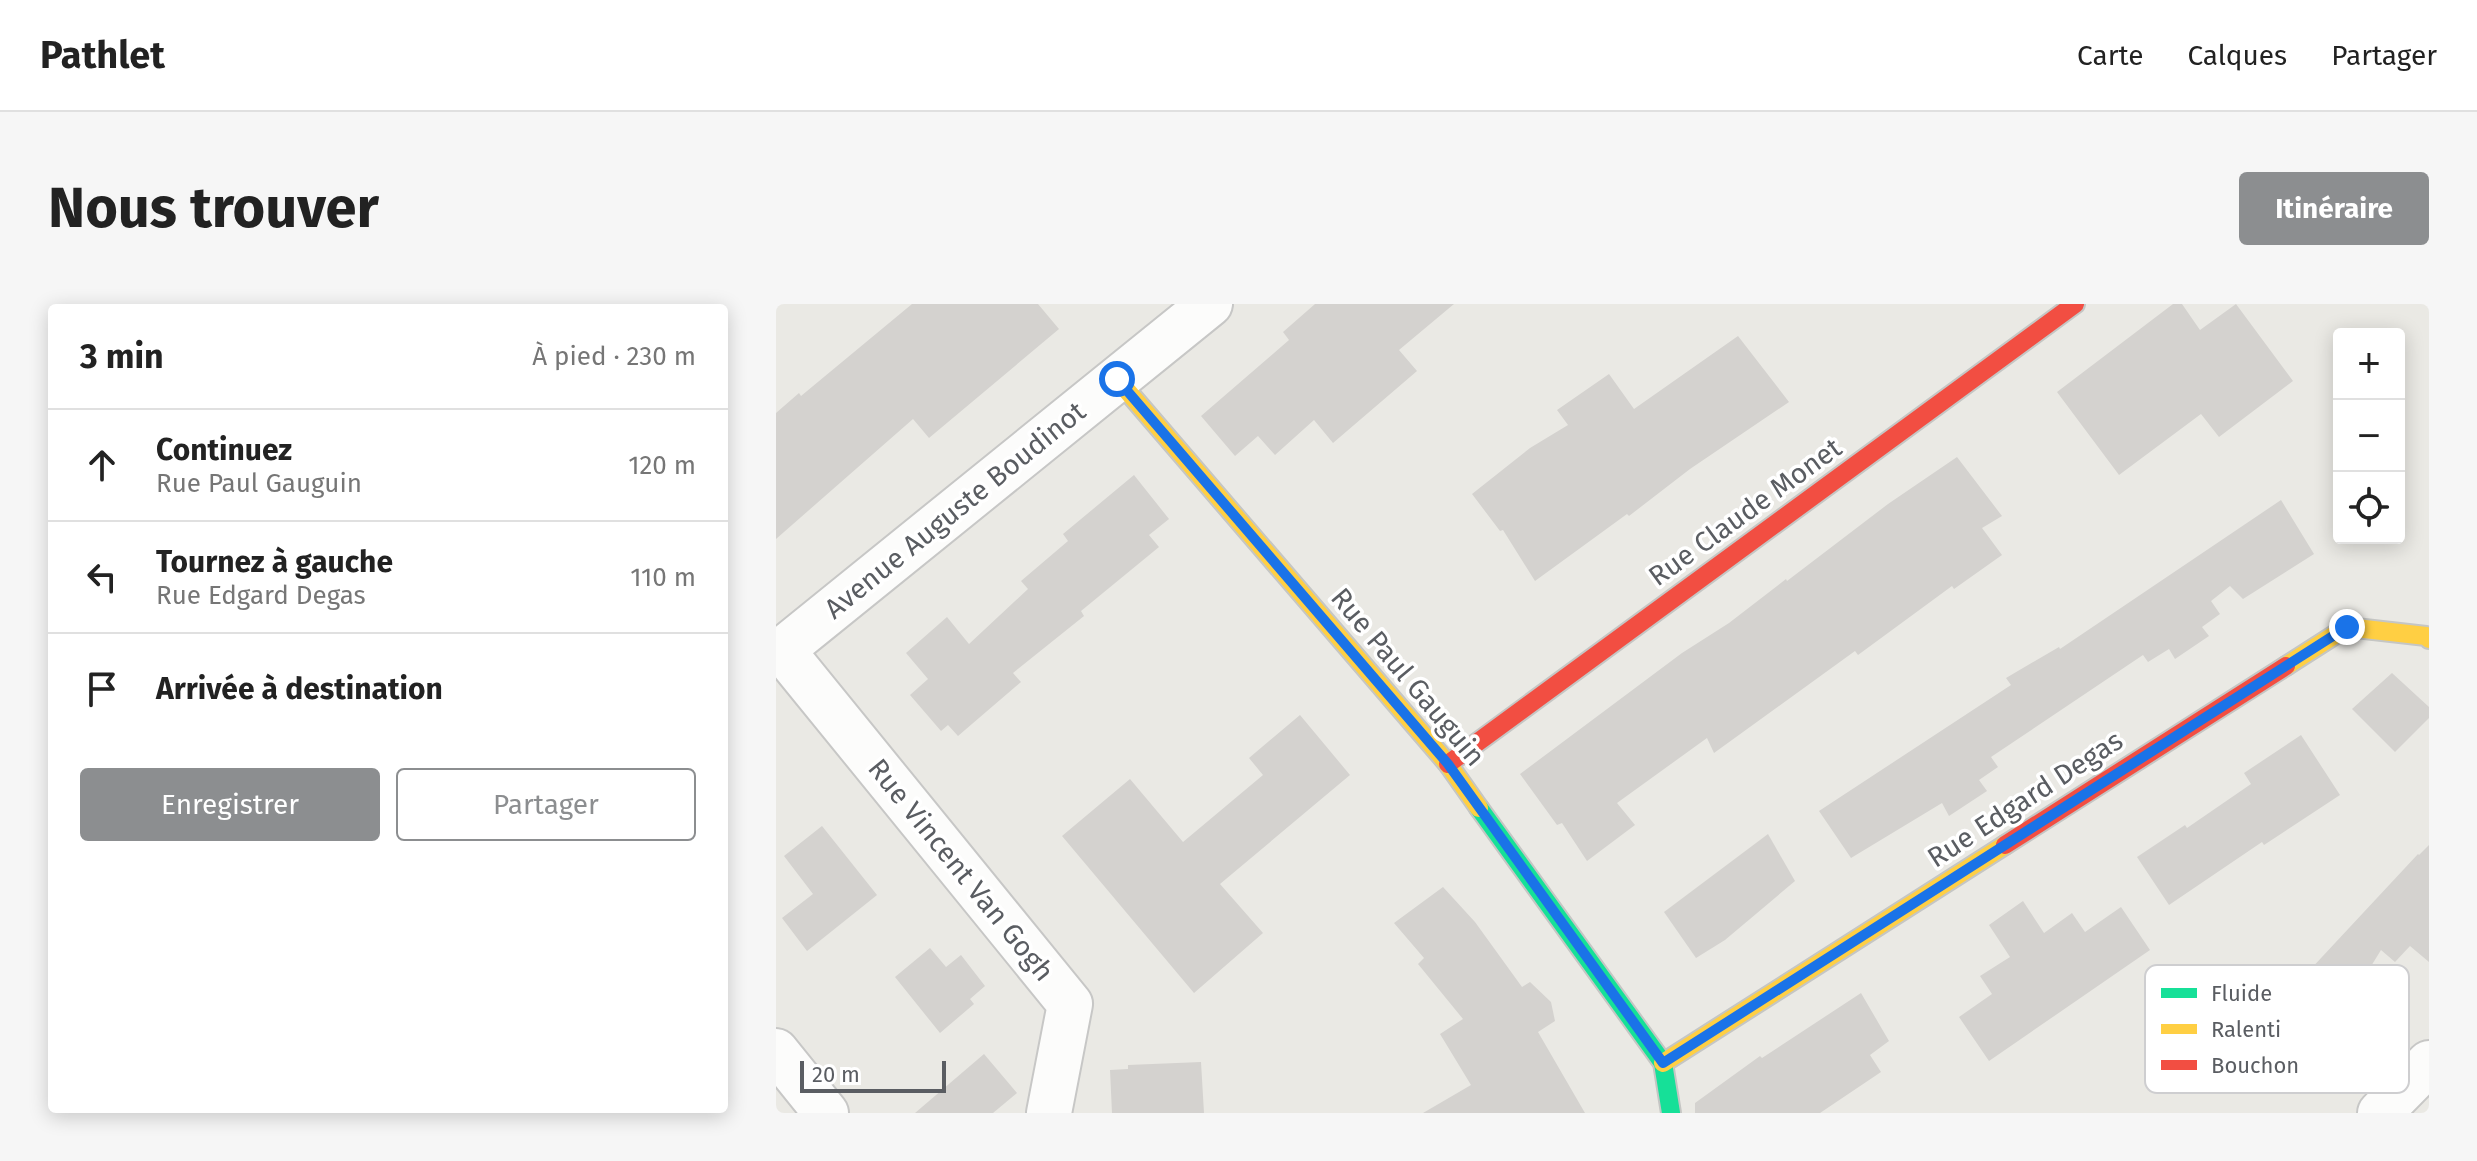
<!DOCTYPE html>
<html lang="fr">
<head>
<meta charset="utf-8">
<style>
	body { margin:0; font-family:"Fira Sans",sans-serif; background:#f6f6f6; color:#222 }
	.controls { position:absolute; right:24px; top:24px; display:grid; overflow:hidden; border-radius:8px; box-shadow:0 4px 20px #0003 }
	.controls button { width:72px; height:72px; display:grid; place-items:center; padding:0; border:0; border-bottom:2px solid #e0e0e0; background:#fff; color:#222; font:40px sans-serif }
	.scale { position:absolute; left:24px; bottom:20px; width:146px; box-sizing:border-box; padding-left:8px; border:4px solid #5a5d62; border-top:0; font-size:22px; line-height:28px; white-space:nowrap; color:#5a5d62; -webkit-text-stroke:6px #fff; paint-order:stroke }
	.stop { position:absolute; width:24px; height:24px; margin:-18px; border:6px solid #1a73e8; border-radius:50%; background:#fff }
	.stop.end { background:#1a73e8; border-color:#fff; box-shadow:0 2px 8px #0008 }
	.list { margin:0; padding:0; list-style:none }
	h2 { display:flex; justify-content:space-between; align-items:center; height:104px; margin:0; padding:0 32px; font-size:34px }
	h2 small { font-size:26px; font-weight:400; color:#767676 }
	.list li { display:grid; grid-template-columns:52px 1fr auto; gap:24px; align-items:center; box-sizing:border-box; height:112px; padding:0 32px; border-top:2px solid #e0e0e0 }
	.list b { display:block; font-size:30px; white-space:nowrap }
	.list p { margin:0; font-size:26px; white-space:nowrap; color:#767676 }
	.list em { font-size:26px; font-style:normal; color:#767676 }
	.actions { display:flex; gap:16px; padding:24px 32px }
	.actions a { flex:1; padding:18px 0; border:2px solid #8c8e90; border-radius:8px; text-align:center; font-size:28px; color:#8c8e90 }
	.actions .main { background:#8c8e90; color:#fff }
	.icon { flex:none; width:44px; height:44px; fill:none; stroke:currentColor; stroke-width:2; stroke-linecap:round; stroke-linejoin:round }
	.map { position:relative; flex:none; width:1653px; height:809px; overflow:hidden; border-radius:8px }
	header { display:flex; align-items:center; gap:48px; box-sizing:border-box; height:112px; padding:0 40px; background:#fff; border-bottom:2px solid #e0e0e0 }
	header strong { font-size:38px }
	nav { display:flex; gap:44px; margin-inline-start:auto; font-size:28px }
	.intro { display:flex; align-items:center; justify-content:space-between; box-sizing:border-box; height:192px; padding:0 48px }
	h1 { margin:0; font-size:56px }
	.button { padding:20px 36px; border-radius:8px; background:#8c8e90; color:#fff; font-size:28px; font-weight:700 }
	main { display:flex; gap:48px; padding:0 48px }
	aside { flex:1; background:#fff; border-radius:8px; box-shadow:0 4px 20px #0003 }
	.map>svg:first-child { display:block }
	.building { fill:#d4d2cf }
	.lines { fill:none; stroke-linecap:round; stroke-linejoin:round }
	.street-casing { stroke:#c7c7c6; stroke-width:48 }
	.fast-casing { stroke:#c5c6c4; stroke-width:22 }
	.slow-casing { stroke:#c5c6c4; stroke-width:22 }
	.jam-casing { stroke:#c5c6c4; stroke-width:22 }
	.street { stroke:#fcfcfb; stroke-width:44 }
	.fast { stroke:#16e098; stroke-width:18 }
	.slow { stroke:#ffcf43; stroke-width:18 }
	.jam { stroke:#f24e42; stroke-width:18 }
	.route { stroke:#1a73e8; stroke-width:10 }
	.labels { text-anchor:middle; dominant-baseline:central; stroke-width:7; stroke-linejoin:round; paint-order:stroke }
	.street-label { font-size:28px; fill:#5a5d62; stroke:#fff }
	.key { fill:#fff; stroke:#ceced0; stroke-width:2 }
	.key-label { font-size:22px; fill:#5a5d62 }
</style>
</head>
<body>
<header>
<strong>Pathlet</strong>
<nav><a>Carte</a><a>Calques</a><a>Partager</a></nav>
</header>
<div class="intro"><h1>Nous trouver</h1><a class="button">Itinéraire</a></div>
<main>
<aside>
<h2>3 min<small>À pied · 230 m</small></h2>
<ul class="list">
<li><svg class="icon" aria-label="ahead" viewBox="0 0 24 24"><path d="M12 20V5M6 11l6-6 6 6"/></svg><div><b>Continuez</b><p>Rue Paul Gauguin</p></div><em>120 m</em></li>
<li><svg class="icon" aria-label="left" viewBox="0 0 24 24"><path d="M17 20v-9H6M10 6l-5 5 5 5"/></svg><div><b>Tournez à gauche</b><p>Rue Edgard Degas</p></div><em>110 m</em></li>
<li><svg class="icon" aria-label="arrive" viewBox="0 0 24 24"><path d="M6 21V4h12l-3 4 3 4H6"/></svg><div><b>Arrivée à destination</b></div></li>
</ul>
<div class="actions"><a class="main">Enregistrer</a><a>Partager</a></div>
</aside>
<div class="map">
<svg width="1653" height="809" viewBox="0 0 1653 809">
	<rect width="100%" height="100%" fill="#eae9e4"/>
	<!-- building -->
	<g class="building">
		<polygon points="136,0 262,0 283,25 153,134 137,115 0,235 0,109 23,89 25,92"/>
		<polygon points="539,0 678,0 623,46 641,67 557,139 538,116 499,151 482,132 459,152 425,112 513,36 507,28"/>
		<polygon points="1397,0 1406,0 1424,26 1460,0 1517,77 1443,133 1425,110 1343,171 1281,88"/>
		<polygon points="962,32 1013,98 914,165 853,212 851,210 759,277 727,226 724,227 696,190 754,144 792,121 781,106 833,70 858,105"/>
		<polygon points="1181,153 1226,212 1206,224 1226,251 1178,285 1176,282 1082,351 1079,347 938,449 931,434 841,499 859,521 811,557 786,519 781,521 744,470 906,349 953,319 1010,275 1011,277 1112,200"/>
		<polygon points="358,171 393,215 373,231 383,243 305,307 308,312 237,369 245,378 182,432 172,421 165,427 134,391 152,375 130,349 171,313 193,340 252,285 245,277 292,237 287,230"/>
		<polygon points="1505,196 1538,250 1467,295 1454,282 1435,297 1444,310 1426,323 1433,332 1399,355 1393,345 1372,358 1367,351 1215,453 1222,463 1203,476 1211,487 1173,512 1166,499 1075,554 1043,507 1235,381 1230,374 1283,343 1284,345"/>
		<polygon points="1616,369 1653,403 1653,414 1619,448 1576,405"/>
		<polygon points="524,411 574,471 444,580 487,629 418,689 286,532 354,475 407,538 487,471 473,454"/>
		<polygon points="1525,431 1564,491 1488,541 1486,538 1393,601 1361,553 1409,521 1411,524 1475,480 1468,469"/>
		<polygon points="46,522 101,591 31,647 6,614 37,590 8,552"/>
		<polygon points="992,530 1019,577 949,636 920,654 888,608"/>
		<polygon points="1653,541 1653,658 1634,642 1619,658 1605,646 1560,719 1534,747 1492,709 1528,664 1532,668 1642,550 1643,551"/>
		<polygon points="667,583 699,618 746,683 754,678 775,698 779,717 762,728 809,809 647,809 695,781 664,730 687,715 642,660 648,654 618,619"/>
		<polygon points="1247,597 1268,629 1296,609 1309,628 1345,603 1374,646 1213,757 1183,713 1216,690 1204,672 1234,653 1213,621"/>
		<polygon points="154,644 170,663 185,651 209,682 194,695 198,700 164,729 119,673"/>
		<polygon points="1085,689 1113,737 1094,751 1105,768 1044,809 919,809 919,799 984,752 986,754"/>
		<polygon points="208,750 241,789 217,809 139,809"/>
		<polygon points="425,758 428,809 336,809 334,766 352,765 352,761"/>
	</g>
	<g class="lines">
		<defs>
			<g id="street">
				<polyline points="6,346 294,700 273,809"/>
				<polyline points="0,351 434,0"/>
				<polyline points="0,747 50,809"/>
				<polyline points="1604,809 1653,759"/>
			</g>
			<polyline id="fast" points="703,504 887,759 895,809"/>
			<g id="slow">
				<polyline points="341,75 672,460 703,504"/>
				<polyline points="1510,362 1571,323 1650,332 1653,335"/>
				<polyline points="887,759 1229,541"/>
			</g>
			<g id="jam">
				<polyline points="672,460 1299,0"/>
				<polyline points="1229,541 1510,362"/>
			</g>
		</defs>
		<!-- street casing -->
		<use href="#street" class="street-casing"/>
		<!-- fast casing -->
		<use href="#fast" class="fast-casing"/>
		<!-- slow casing -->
		<use href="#slow" class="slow-casing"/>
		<!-- jam casing -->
		<use href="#jam" class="jam-casing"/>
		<!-- street -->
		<use href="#street" class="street"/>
		<!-- fast -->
		<use href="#fast" class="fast"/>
		<!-- slow -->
		<use href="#slow" class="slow"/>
		<!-- jam -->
		<use href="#jam" class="jam"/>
	</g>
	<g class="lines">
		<!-- route -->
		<polyline class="route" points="341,75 672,460 887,759 1571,323"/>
	</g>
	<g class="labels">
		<!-- street labels -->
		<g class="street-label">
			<text transform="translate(179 206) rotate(-39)">Avenue Auguste Boudinot</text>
			<text transform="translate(969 208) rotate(-36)">Rue Claude Monet</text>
			<text transform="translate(632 373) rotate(50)">Rue Paul Gauguin</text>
			<text transform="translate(1249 495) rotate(-33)">Rue Edgard Degas</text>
			<text transform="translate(185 566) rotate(51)">Rue Vincent Van Gogh</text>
		</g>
	</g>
	<!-- legend -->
	<rect x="1369" y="661" width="264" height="128" rx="12" class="key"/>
	<rect x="1385" y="684" width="36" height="10" fill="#16e098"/>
	<rect x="1385" y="720" width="36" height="10" fill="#ffcf43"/>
	<rect x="1385" y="756" width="36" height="10" fill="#f24e42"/>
	<g class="key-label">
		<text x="1435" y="697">Fluide</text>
		<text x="1435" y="733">Ralenti</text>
		<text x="1435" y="769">Bouchon</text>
	</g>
</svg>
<div class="controls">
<button>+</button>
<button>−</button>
<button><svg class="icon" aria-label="locate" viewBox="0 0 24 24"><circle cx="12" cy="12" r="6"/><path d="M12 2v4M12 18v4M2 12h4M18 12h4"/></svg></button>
</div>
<div class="scale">20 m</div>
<div class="stop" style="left:341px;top:75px"></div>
<div class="stop end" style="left:1571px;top:323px"></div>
</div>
</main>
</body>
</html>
